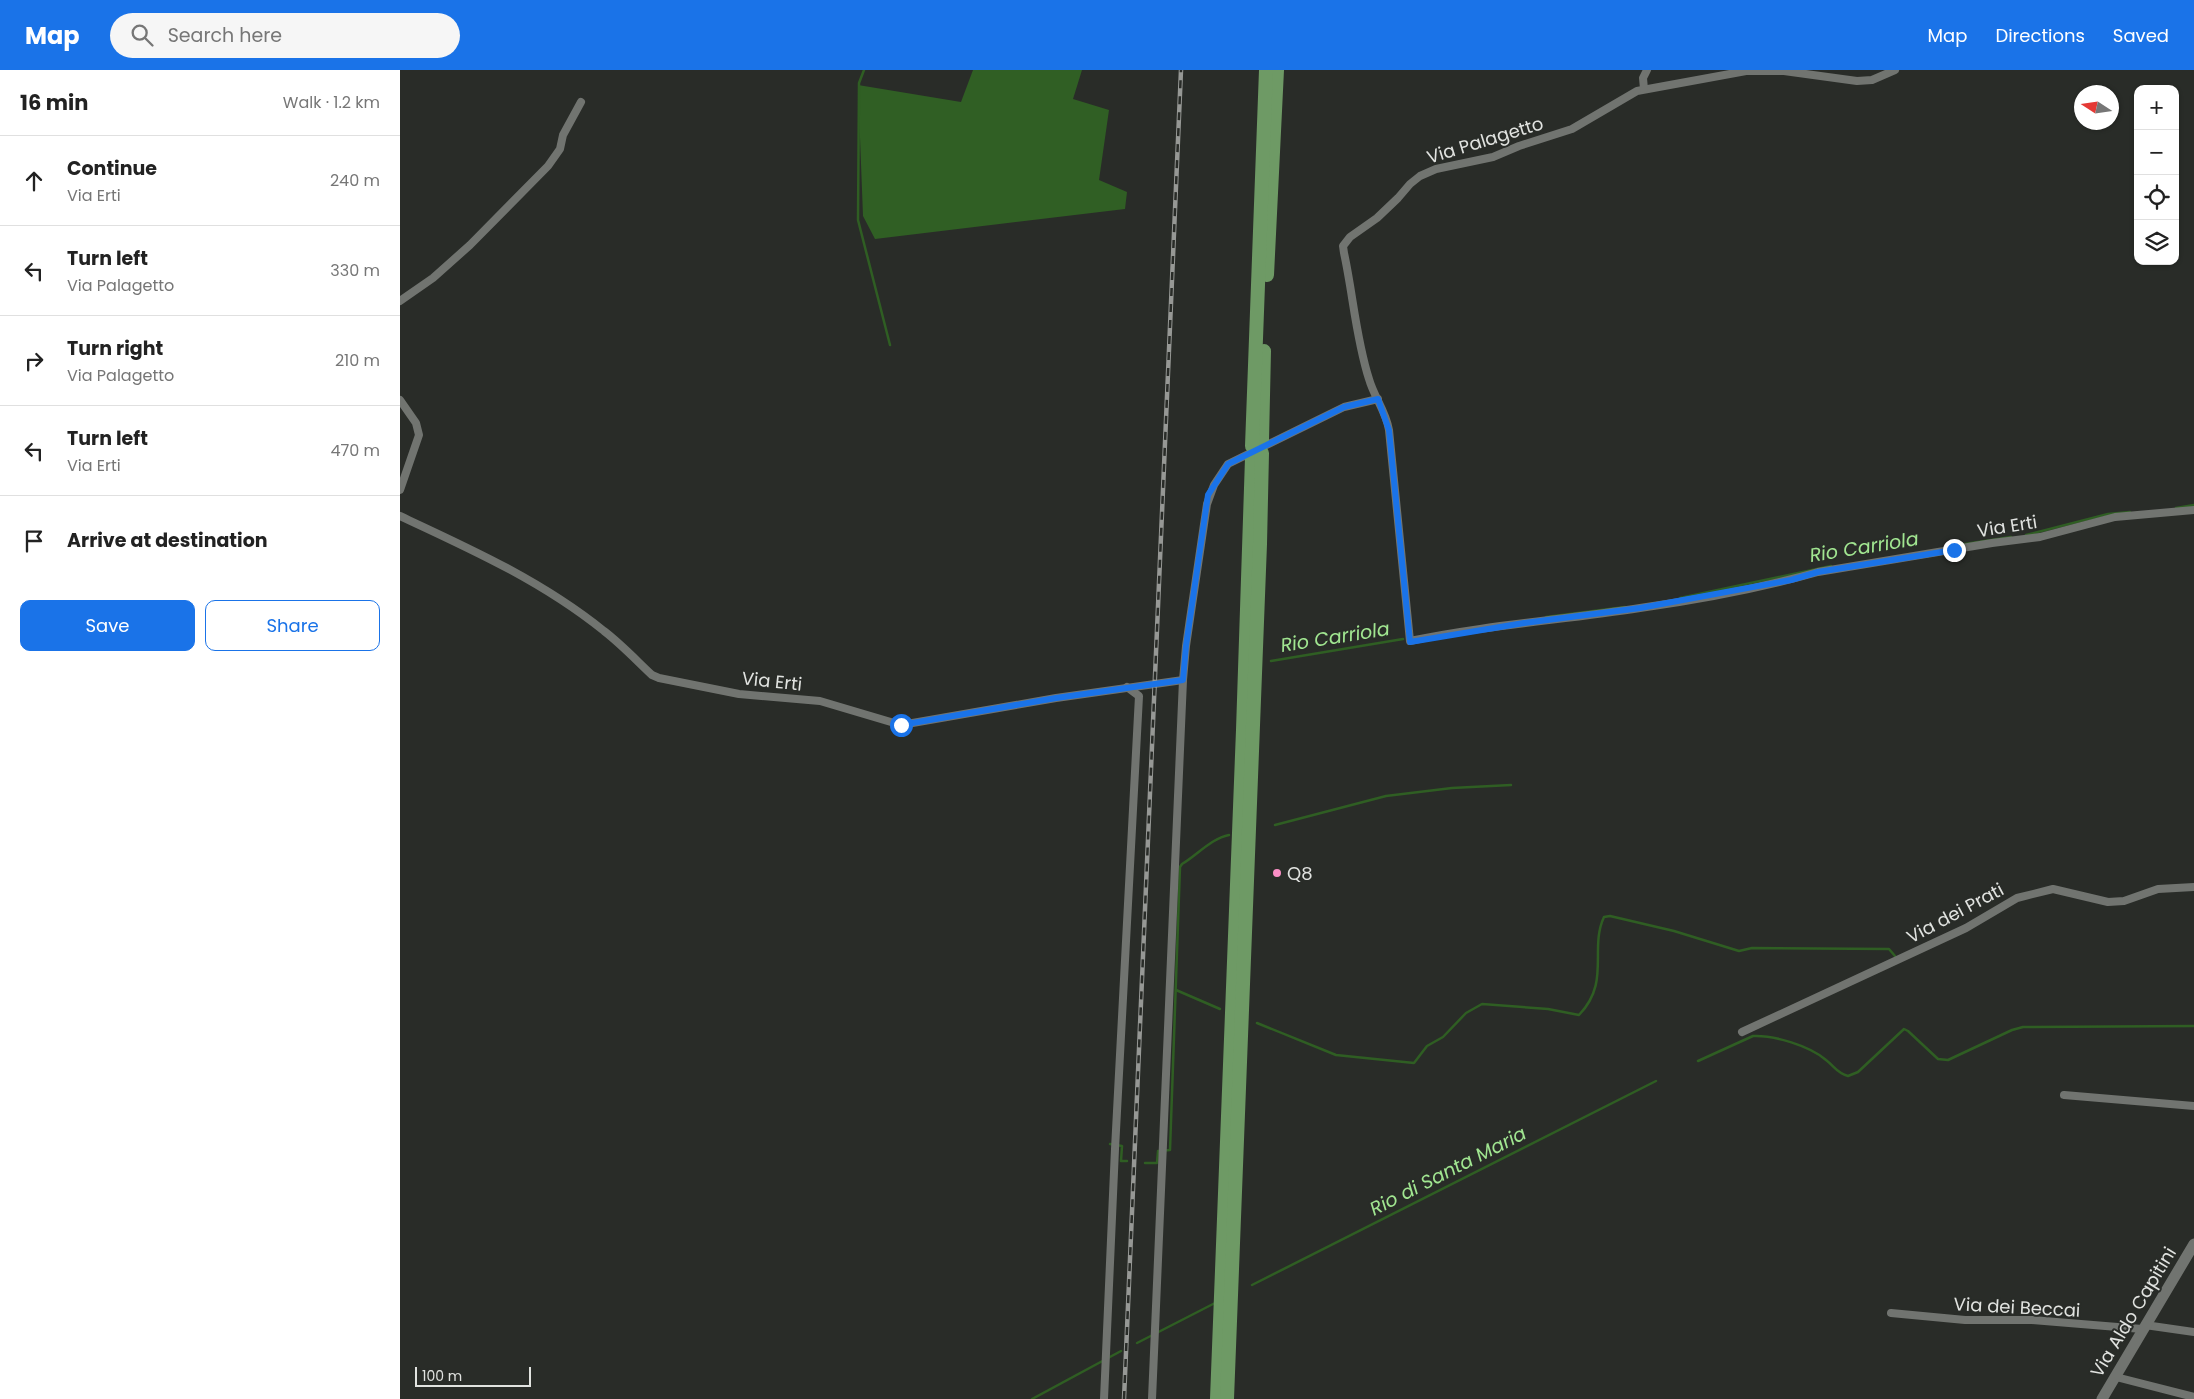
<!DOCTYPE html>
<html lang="en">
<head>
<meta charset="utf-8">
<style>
	body { margin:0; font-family:Poppins,sans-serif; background:#f6f6f6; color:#222 }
	.controls { position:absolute; right:15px; top:15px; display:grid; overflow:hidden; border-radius:10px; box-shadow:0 1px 4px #0004 }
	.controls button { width:45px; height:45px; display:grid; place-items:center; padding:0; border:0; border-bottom:1px solid #e0e0e0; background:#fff; color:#222; font:25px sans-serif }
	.compass { position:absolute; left:1674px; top:15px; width:45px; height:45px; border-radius:50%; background:#fff; box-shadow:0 1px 4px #0004; rotate:282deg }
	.scale { position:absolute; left:15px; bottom:12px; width:116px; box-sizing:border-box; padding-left:5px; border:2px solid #e1e3e0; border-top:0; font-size:14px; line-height:18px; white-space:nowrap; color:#e1e3e0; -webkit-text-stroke:4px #292c28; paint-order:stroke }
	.stop { position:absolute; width:15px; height:15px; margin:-11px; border:4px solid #1a73e8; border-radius:50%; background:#fff }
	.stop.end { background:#1a73e8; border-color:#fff; box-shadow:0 1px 5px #0008 }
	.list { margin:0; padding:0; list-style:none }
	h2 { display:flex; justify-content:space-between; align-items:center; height:65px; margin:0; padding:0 20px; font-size:21px }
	h2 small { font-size:16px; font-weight:400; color:#767676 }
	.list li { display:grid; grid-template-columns:32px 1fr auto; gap:15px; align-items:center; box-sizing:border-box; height:90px; padding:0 20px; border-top:1px solid #e0e0e0 }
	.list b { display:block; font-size:19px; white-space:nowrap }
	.list p { margin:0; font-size:16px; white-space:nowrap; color:#767676 }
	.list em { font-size:16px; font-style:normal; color:#767676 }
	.actions { display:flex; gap:10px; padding:15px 20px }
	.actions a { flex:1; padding:11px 0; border:1px solid #1a73e8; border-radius:10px; text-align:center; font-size:18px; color:#1a73e8 }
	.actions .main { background:#1a73e8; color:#fff }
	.icon { flex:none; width:28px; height:28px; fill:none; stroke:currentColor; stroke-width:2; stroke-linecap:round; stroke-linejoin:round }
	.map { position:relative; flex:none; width:1794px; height:1329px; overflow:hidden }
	header { display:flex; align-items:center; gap:30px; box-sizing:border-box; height:70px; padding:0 25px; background:#1a73e8; color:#fff }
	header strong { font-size:24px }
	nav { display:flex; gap:28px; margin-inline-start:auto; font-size:18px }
	.search { width:350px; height:45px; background:#f6f6f6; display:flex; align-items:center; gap:12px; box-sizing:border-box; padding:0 18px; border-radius:28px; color:#767676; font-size:19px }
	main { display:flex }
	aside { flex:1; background:#fff }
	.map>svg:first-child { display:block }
	.forest { fill:#305f24 }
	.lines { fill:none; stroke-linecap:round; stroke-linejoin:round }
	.stream { stroke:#2f5e23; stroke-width:2.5 }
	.minor { stroke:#717470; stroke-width:8 }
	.secondary { stroke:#717470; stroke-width:11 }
	.trunk { stroke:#6e9a65; stroke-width:14 }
	.rail-casing { stroke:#969895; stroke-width:4.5 }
	.rail { stroke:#292c28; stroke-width:2.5; stroke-dasharray:8; stroke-linecap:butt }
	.route { stroke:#1a73e8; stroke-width:6 }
	.poi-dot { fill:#fb8fc6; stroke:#292c28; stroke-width:2 }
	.labels { text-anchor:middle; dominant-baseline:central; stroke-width:4; stroke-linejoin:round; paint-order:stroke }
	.street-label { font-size:18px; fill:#e1e3e0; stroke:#292c28 }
	.poi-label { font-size:18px; fill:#e1e3e0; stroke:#292c28; text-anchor:start }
	.water-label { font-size:19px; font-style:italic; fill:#a1e691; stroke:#292c28 }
</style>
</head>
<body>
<header>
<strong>Map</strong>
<div class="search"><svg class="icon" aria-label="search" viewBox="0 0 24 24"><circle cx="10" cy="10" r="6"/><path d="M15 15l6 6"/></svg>Search here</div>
<nav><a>Map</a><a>Directions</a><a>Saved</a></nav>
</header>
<main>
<aside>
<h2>16 min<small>Walk · 1.2 km</small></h2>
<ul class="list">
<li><svg class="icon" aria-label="ahead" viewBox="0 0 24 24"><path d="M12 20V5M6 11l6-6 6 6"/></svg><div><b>Continue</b><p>Via Erti</p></div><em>240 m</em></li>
<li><svg class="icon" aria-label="left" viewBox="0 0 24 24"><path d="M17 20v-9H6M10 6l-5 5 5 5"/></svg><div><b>Turn left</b><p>Via Palagetto</p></div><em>330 m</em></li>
<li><svg class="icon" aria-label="right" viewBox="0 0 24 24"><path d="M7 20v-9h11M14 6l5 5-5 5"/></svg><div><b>Turn right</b><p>Via Palagetto</p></div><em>210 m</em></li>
<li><svg class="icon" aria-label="left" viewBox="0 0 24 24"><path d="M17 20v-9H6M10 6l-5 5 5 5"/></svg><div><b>Turn left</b><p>Via Erti</p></div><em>470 m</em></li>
<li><svg class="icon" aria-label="arrive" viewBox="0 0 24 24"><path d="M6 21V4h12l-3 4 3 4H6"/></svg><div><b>Arrive at destination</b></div></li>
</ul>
<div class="actions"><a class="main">Save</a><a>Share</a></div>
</aside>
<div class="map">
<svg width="1794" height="1329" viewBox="0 0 1794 1329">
	<rect width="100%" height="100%" fill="#292c28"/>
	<!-- forest -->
	<polygon class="forest" points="573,0 682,0 673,29 709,40 699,110 727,122 725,139 475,169 463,146 458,15 561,32"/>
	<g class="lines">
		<!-- stream -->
		<g class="stream">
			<polyline points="464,0 459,13 458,150 490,275"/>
			<polyline points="1776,438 1794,435"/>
			<polyline points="1626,465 1708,444 1730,442"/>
			<polyline points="1545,477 1611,467"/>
			<polyline points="1280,528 1431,496"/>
			<polyline points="1146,547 1225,537"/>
			<polyline points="871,591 1003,569"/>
			<polyline points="875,755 986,726 1052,718 1111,715"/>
			<polyline points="776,920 820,939"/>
			<path d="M857 953 936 985 1014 993 1027 976 1043 967 1066 943 1082 934 1148 939 1179 945C1211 912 1189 879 1204 847L1210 846 1274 861 1339 881 1352 878 1489 879 1495 886"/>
			<path d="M1298 991 1353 966C1374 965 1410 976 1426 990 1435 997 1437 1003 1448 1006L1458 1002 1504 959 1508 961 1538 989 1548 990 1612 960 1623 957 1794 956"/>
			<polyline points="710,1074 722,1076 721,1091 727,1091"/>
			<path d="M745 1093H757L758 1081 770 1080 780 797 782 794C797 785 812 768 829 765"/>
			<polyline points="852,1215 1256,1011"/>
			<polyline points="737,1273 815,1233"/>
			<polyline points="632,1329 721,1281"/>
		</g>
		<!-- minor -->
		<g class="minor">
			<path d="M1495 0 1472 10 1457 11 1384 1H1346L1237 21 1172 59 1119 76 1093 87 1036 99 1020 106 1010 114 998 128 977 148 950 167 943 176 944 183C953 224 956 269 969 309 974 327 986 341 989 360L1010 571C1086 555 1163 550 1240 538 1298 530 1361 518 1418 502L1592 473 1640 467 1715 447 1794 440"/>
			<polyline points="1244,19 1243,8 1247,0"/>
			<polyline points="0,231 33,208 70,175 148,96 160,79 163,65 181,32"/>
			<polyline points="0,330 16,353 19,365 0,420"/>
			<path d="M0 446C71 479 142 511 204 561 221 574 236 590 252 605L259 608 339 624 420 631 501 655 656 628 783 610"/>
			<polyline points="1342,962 1566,858 1617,828 1653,819 1708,832 1724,831 1758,819 1794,817"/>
			<polyline points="1664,1025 1794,1036"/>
			<polyline points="1491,1243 1565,1250 1632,1250 1742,1259"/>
			<polyline points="1745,1255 1794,1262"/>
			<polyline points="1716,1307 1794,1327"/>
			<polyline points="704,1329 715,1079 739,626 727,617"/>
			<polyline points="752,1329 783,610 786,576 807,434 814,415 828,394 944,337 978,329"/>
		</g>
		<!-- secondary -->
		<polyline class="secondary" points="1702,1329 1794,1174"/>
		<!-- trunk -->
		<g class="trunk">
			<polyline points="867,205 877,0"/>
			<polyline points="862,370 864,281"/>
			<polyline points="852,376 866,0"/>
			<polyline points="817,1329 843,660 852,388"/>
			<polyline points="827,1329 860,474 862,383"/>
		</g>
		<defs>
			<polyline id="rail" points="724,1329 781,0"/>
		</defs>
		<!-- rail casing -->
		<use href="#rail" class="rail-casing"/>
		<!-- rail -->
		<use href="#rail" class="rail"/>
	</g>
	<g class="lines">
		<!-- route -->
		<polyline class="route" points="501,655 656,628 783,610 786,576 808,425 828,394 944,337 978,329 989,360 1010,572 1124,553 1240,538 1391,510 1418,502 1554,480"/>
	</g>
	<!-- markers -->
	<circle class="poi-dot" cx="877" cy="803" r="5"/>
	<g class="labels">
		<!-- street labels -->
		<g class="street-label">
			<text transform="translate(1085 70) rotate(-17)">Via Palagetto</text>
			<text transform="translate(1607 456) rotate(-9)">Via Erti</text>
			<text transform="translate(372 611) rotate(6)">Via Erti</text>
			<text transform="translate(1555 843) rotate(-28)">Via dei Prati</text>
			<text transform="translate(1617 1237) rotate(3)">Via dei Beccai</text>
			<text transform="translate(1733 1242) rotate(-59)">Via Aldo Capitini</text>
		</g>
		<!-- poi labels -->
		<g class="poi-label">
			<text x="887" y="803">Q8</text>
		</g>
		<!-- water labels -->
		<g class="water-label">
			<text transform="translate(1464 477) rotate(-9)">Rio Carriola</text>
			<text transform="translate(935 567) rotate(-9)">Rio Carriola</text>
			<text transform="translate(1048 1101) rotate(-27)">Rio di Santa Maria</text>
		</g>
	</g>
</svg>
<div class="controls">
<button>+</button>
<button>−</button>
<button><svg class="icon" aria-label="locate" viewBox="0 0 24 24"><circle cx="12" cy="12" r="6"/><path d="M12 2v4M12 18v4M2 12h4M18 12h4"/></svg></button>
<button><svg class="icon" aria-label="layers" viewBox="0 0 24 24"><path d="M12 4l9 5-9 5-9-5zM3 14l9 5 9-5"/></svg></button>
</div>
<svg class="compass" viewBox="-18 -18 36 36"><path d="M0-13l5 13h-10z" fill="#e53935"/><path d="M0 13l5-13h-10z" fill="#767676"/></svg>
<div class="scale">100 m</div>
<div class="stop" style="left:501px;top:655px"></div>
<div class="stop end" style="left:1554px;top:480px"></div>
</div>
</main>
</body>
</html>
